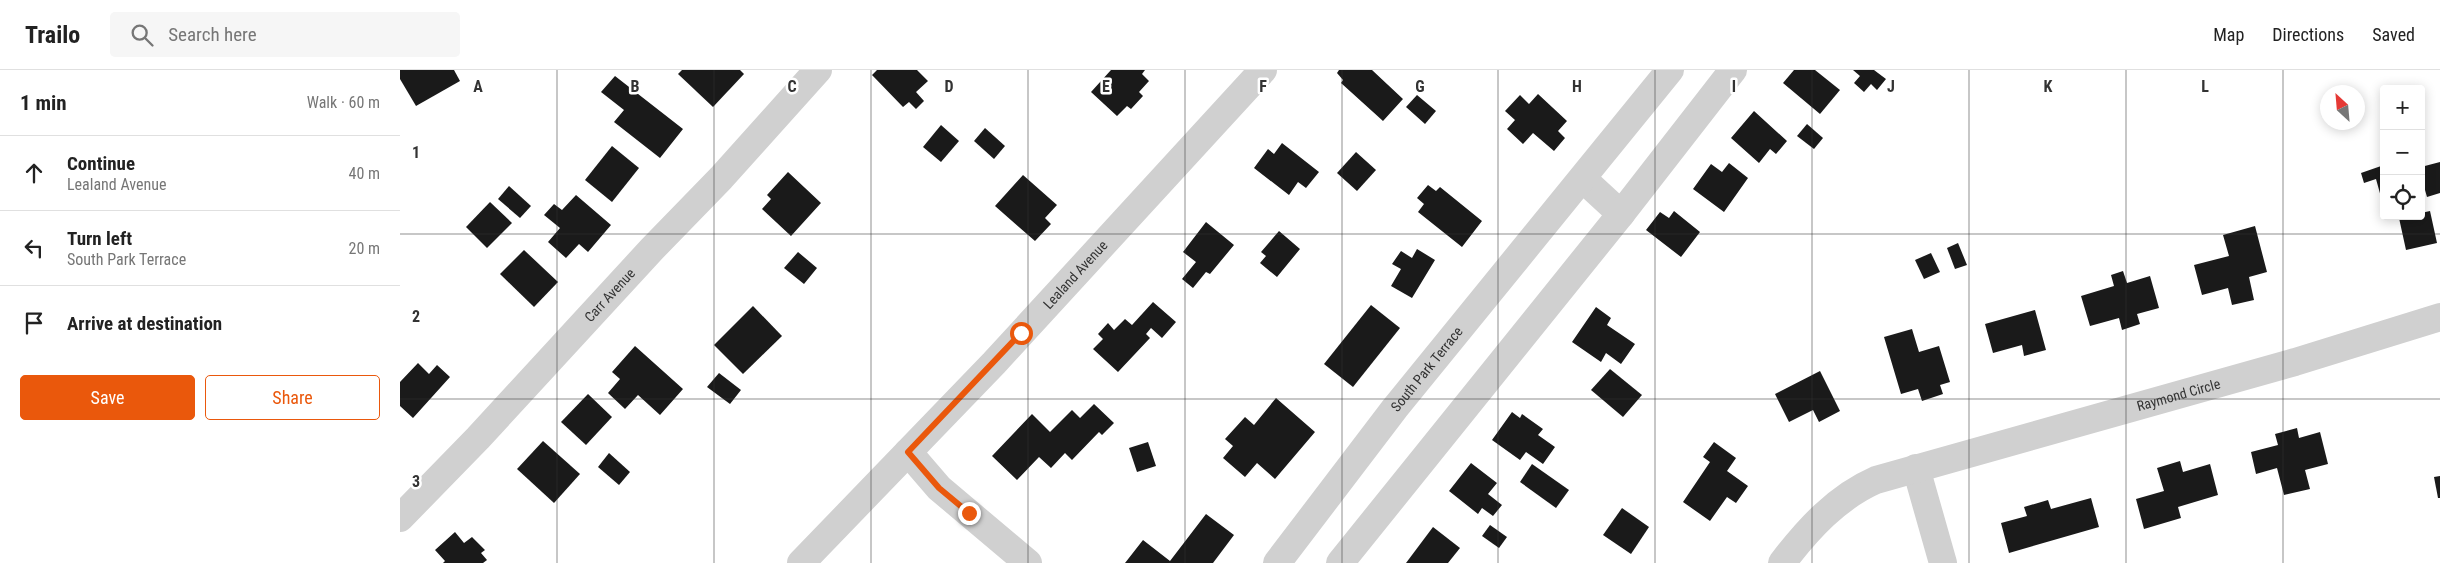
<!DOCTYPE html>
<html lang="en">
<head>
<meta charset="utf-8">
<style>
	body { margin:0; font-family:"Roboto Condensed",sans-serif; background:#f6f6f6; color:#222 }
	.controls { position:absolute; right:15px; top:15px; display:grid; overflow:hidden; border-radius:5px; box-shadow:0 2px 12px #0003 }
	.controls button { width:45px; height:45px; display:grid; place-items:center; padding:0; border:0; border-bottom:1px solid #e0e0e0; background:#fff; color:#222; font:25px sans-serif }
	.compass { position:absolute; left:1920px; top:15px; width:45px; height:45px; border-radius:50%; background:#fff; box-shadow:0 2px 12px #0003; rotate:334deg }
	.stop { position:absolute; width:15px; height:15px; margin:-11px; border:4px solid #ea580c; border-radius:50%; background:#fff }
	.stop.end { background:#ea580c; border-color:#fff; box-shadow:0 1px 5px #0008 }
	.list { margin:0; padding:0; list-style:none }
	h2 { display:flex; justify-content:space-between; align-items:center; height:65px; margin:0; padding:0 20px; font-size:21px }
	h2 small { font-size:16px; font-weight:400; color:#767676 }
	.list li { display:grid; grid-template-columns:32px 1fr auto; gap:15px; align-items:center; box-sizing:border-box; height:75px; padding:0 20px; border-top:1px solid #e0e0e0 }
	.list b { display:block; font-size:19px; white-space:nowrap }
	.list p { margin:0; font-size:16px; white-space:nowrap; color:#767676 }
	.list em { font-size:16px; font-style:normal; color:#767676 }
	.actions { display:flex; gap:10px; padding:15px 20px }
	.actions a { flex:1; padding:11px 0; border:1px solid #ea580c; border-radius:5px; text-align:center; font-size:18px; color:#ea580c }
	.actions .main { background:#ea580c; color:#fff }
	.icon { flex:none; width:28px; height:28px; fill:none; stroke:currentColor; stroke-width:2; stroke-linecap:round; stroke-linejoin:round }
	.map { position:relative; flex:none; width:2040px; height:493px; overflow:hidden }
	header { display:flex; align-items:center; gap:30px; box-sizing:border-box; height:70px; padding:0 25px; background:#fff; border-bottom:1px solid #e0e0e0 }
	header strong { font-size:24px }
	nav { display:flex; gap:28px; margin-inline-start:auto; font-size:18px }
	.search { width:350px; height:45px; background:#f6f6f6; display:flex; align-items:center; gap:12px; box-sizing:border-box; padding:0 18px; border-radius:5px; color:#767676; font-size:19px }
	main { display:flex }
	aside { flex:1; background:#fff }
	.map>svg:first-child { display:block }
	.building { fill:#1a1a1a }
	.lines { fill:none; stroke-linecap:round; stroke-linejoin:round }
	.minor { stroke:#d0d0d0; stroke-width:28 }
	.route { stroke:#ea580c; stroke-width:6 }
	.grid { fill:none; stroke:#333; stroke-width:1; stroke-opacity:0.55 }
	.labels { text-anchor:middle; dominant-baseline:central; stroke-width:5; stroke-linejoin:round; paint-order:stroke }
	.street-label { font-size:14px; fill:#333; stroke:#fff }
	.grid-label { font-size:16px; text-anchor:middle; font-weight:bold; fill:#333; stroke:#fff; stroke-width:5; stroke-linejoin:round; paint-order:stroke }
</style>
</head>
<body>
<header>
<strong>Trailo</strong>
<div class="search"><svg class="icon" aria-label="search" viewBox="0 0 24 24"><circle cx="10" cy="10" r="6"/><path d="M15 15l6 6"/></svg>Search here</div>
<nav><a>Map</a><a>Directions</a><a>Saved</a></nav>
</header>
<main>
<aside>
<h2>1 min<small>Walk · 60 m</small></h2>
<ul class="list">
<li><svg class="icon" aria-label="ahead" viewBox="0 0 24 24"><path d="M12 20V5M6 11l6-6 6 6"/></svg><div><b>Continue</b><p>Lealand Avenue</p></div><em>40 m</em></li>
<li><svg class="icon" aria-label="left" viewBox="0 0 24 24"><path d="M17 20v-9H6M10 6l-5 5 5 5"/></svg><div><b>Turn left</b><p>South Park Terrace</p></div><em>20 m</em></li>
<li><svg class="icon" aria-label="arrive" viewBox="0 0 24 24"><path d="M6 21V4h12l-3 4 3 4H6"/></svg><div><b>Arrive at destination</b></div></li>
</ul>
<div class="actions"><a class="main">Save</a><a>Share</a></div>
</aside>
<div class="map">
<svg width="2040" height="493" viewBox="0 0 2040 493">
	<rect width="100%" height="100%" fill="#fff"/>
	<!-- building -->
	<g class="building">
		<polygon points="0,0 54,0 60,11 16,36 0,9"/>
		<polygon points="282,0 340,0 344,4 313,37 278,4"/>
		<polygon points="477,0 517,0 528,11 516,22 524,31 516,39 509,32 503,37 472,5"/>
		<polygon points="711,0 745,0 742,4 749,11 739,22 743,26 731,39 727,36 717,46 691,22"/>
		<polygon points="939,0 972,0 1003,29 983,51 941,13 943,10 937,3"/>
		<polygon points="1394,0 1415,0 1440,20 1420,44 1383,13"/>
		<polygon points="1453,0 1474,0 1486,9 1477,20 1471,14 1464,22 1454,13 1460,6"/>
		<polygon points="215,6 283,59 260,88 214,52 224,40 201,22"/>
		<polygon points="1138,24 1167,51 1158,61 1165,68 1154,81 1133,63 1123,74 1107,59 1115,50 1105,41 1120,25 1129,34"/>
		<polygon points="1017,25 1036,41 1025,54 1006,37"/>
		<polygon points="1354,41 1387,71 1376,84 1370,79 1359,93 1331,68"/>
		<polygon points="1407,54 1423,68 1414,79 1397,66"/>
		<polygon points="541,55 559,71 541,92 523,77"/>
		<polygon points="585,58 605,76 594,89 574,71"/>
		<polygon points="882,73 919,102 906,118 898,112 889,125 854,98 868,79 874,84"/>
		<polygon points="212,76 239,98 212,132 185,110"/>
		<polygon points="956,82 976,100 957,121 937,103"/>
		<polygon points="2040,92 2040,123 2027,127 2021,106 2021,97"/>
		<polygon points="1329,93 1348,108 1324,142 1293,119 1311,94 1322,102"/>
		<polygon points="1984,95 1984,126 1981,127 1976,109 1964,113 1961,103"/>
		<polygon points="388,102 421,133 391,166 362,139 371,129 367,125"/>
		<polygon points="623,105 657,135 645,148 651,154 635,171 595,136"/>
		<polygon points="1028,115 1036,121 1040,117 1082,151 1062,177 1018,142 1024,134 1017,128"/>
		<polygon points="109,116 131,136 120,148 98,129"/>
		<polygon points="176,125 211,155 188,182 179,174 166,188 148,172 160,158 144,145 154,134 162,140"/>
		<polygon points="90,132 112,153 87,178 66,157"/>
		<polygon points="1274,141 1300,162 1281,187 1246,160 1260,142 1269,148"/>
		<polygon points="2030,141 2037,173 2006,180 1999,148 2021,146 2021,143"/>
		<polygon points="806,152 834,175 810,204 806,202 793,218 782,209 796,192 783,182"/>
		<polygon points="1855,156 1867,202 1849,207 1854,230 1832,235 1828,218 1802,225 1794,195 1829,186 1823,165"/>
		<polygon points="879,161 900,179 877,207 860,193 866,186 861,182"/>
		<polygon points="1558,173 1567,195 1555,199 1547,178"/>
		<polygon points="1017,179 1035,190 1012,228 991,216 1001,199 992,194 1001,181 1012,188"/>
		<polygon points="124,180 158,212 134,237 100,204"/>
		<polygon points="398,182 417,198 404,214 384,198"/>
		<polygon points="1531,183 1540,202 1524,209 1515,190"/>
		<polygon points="1723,201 1727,213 1750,206 1759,238 1737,244 1740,254 1722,260 1719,248 1690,256 1681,226 1714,216 1711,205"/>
		<polygon points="753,232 776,252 762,268 751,258 746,264 750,268 718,302 693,279 703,269 698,264 708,253 714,260 725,249 732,255"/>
		<polygon points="971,235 1000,258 953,317 924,294"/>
		<polygon points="353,236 382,266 343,304 314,275"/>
		<polygon points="1196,237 1211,248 1207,255 1235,274 1221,294 1206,283 1201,292 1172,272"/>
		<polygon points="1635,240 1646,280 1624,286 1622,275 1593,283 1585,254"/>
		<polygon points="1512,259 1519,282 1539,276 1550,312 1540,315 1543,324 1522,331 1518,319 1501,324 1484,267"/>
		<polygon points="235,276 283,319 260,345 238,325 225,339 208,323 220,309 212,302"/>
		<polygon points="18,293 29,304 37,295 50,307 13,348 0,336 0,312"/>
		<polygon points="1210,299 1242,325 1223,347 1191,320"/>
		<polygon points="1420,301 1440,341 1419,352 1413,340 1389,352 1375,324"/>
		<polygon points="319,303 341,320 330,334 307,317"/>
		<polygon points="188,324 212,347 186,375 161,352"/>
		<polygon points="876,328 915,362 875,409 857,393 845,407 823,388 833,376 825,369 845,347 854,355"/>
		<polygon points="694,334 714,353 702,365 699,362 672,390 665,383 651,398 639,387 617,410 592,386 632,344 650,362 672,340 680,348"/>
		<polygon points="1112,342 1120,348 1122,344 1143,359 1138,365 1155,377 1143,394 1126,382 1120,390 1092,370"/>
		<polygon points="1897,358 1899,368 1920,362 1928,394 1905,400 1910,419 1884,425 1877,398 1856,404 1851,382 1878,375 1875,364"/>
		<polygon points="143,371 180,404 154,433 117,399"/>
		<polygon points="748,372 756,396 737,402 729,378"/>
		<polygon points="1314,372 1336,388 1327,401 1348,416 1336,433 1327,427 1310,451 1283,432 1310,392 1303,387"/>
		<polygon points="209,383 230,402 219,415 198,397"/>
		<polygon points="1780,391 1783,402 1810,394 1818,425 1778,437 1781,448 1744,459 1736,429 1764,421 1757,398"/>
		<polygon points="1071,393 1097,413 1088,424 1102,435 1093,446 1082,438 1078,444 1049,421"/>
		<polygon points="1132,394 1169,420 1156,438 1120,412"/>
		<polygon points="2040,406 2040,428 2038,428 2034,407"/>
		<polygon points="1691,428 1699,457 1609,483 1601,453 1627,446 1624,437 1648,430 1651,439"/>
		<polygon points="1222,438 1249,457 1231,484 1203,465"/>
		<polygon points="806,444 834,465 813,493 725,493 743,470 770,491"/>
		<polygon points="1090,455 1107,467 1099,478 1082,466"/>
		<polygon points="1033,457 1060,478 1048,493 1006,493"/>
		<polygon points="55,462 64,473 72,467 85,480 81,483 87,490 83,493 43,493 45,491 35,480"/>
	</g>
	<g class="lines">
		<!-- minor -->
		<g class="minor">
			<polyline points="1183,109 1221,144"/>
			<polyline points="508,382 539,418 628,493"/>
			<polyline points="1516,398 1543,493"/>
			<path id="s1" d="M0 448 78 368 252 179 321 108 418 0"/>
			<path id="s2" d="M401 493 594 293 863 0"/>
			<path id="s3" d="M877 493 995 338 1270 0"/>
			<polyline points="940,493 1221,144 1333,0"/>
			<path id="s4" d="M1382 493C1408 459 1437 427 1476 410L1895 292 2040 247"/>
		</g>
	</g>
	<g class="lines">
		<!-- route -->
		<polyline class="route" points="569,443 539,418 508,382 621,263"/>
	</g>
	<!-- grid -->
	<path class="grid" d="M157 0V493M314 0V493M471 0V493M628 0V493M785 0V493M942 0V493M1098 0V493M1255 0V493M1412 0V493M1569 0V493M1726 0V493M1883 0V493M0 164H2040M0 329H2040"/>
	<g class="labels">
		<!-- street labels -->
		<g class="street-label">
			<text stroke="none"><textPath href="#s2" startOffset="398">Lealand Avenue</textPath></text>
			<text stroke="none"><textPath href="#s1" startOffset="306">Carr Avenue</textPath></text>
			<text stroke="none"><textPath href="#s3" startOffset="245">South Park Terrace</textPath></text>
			<text stroke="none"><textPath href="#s4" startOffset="441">Raymond Circle</textPath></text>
		</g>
	</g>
	<g class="grid-label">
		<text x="78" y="22">A</text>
		<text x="235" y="22">B</text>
		<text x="392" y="22">C</text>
		<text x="549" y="22">D</text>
		<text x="706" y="22">E</text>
		<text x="863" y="22">F</text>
		<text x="1020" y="22">G</text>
		<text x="1177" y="22">H</text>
		<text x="1334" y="22">I</text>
		<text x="1491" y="22">J</text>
		<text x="1648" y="22">K</text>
		<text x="1805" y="22">L</text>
		<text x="16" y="88">1</text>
		<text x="16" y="252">2</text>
		<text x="16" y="417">3</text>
	</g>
</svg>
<div class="controls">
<button>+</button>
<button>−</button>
<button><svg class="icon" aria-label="locate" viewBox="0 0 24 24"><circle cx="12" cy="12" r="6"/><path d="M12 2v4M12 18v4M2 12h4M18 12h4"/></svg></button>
</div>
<svg class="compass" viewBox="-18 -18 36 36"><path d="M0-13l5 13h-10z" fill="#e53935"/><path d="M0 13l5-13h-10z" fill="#767676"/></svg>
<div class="stop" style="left:621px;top:263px"></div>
<div class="stop end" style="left:569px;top:443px"></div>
</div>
</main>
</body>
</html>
